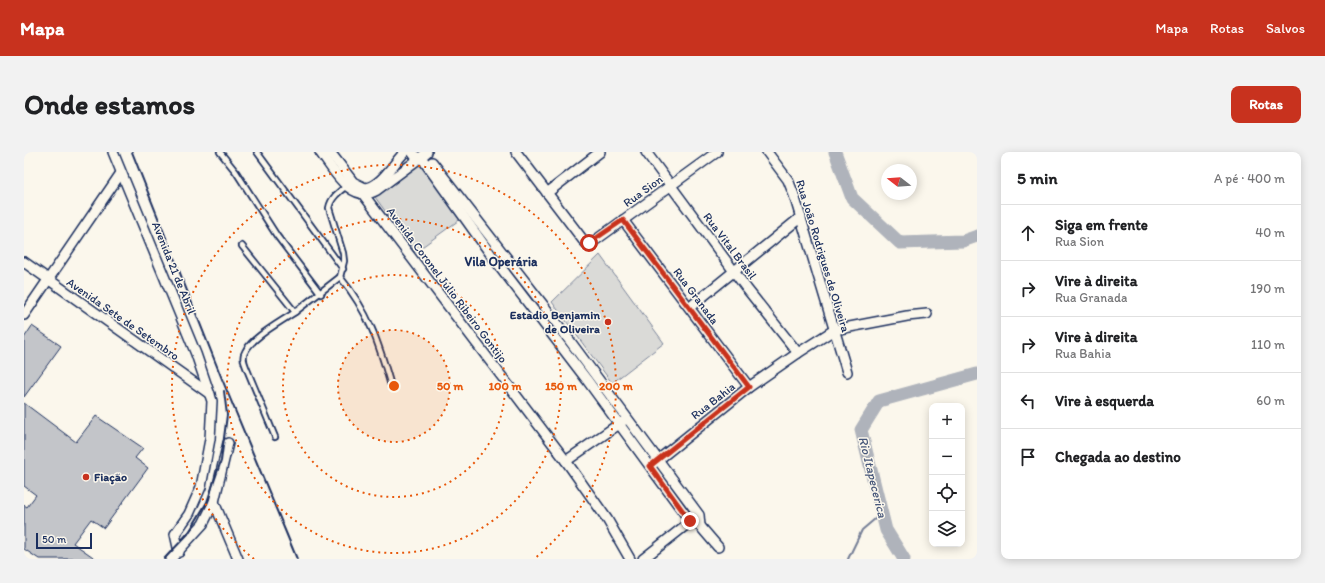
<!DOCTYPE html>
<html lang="pt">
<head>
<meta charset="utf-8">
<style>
	body { margin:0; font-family:Itim,sans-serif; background:#f2f2f2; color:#202124 }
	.controls { position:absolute; right:12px; bottom:12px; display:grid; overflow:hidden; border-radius:8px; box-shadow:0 2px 10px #0003 }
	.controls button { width:36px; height:36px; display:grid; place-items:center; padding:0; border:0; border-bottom:1px solid #e0e0e0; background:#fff; color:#202124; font:20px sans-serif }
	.compass { position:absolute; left:857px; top:12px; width:36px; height:36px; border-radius:50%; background:#fff; box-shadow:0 2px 10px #0003; rotate:287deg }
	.scale { position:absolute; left:12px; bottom:10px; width:56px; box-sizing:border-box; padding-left:4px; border:2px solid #1b2f5e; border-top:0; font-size:11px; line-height:14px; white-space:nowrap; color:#1b2f5e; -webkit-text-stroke:3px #fbf7ec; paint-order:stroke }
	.stop { position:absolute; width:12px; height:12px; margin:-9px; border:3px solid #c8321e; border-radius:50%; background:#fff }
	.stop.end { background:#c8321e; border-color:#fff; box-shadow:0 1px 4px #0008 }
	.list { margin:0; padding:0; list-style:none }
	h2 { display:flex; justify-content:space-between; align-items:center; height:52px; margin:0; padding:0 16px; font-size:17px }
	h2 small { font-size:13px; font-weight:400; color:#757577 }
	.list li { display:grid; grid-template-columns:26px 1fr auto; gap:12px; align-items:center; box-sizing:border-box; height:56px; padding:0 16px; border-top:1px solid #e0e0e0 }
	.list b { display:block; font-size:15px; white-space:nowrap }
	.list p { margin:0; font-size:13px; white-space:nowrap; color:#757577 }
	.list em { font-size:13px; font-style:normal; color:#757577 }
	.icon { flex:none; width:22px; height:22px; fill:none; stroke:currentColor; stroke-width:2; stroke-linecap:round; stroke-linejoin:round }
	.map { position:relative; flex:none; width:953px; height:407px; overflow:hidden; border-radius:8px }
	header { display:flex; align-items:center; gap:24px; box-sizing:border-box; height:56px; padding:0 20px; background:#c8321e; color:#fff }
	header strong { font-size:19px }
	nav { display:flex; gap:22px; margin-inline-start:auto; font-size:14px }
	.intro { display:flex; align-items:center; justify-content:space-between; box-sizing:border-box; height:96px; padding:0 24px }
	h1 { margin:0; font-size:28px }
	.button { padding:10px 18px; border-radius:8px; background:#c8321e; color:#fff; font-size:14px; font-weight:700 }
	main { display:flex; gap:24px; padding:0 24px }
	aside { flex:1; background:#fff; border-radius:8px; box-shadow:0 2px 10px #0003 }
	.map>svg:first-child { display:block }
	.green { fill:#dadad7; stroke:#7a849a }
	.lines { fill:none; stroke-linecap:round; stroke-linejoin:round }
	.stream { stroke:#747e96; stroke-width:2 }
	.river { stroke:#afb3bb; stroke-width:13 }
	.building { fill:#c3c5c9; stroke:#1b2f5e }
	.service-casing { stroke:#1b2f5e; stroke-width:8 }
	.minor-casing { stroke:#1b2f5e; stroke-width:12 }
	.service { stroke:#fbf7ec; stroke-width:4.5 }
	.minor { stroke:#fbf7ec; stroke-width:9 }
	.rail { stroke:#1b2f5e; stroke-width:2 }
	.route { stroke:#c8321e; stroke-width:5 }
	.ring { fill:none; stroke:#e8590c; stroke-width:2; stroke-dasharray:2 4 }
	.poi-dot { fill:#c8321e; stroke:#fbf7ec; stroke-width:1.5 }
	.labels { text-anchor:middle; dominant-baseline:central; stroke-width:3; stroke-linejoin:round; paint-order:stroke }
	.street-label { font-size:12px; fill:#1b2f5e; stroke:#fbf7ec }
	.poi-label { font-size:12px; font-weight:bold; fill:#1b2f5e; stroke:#fbf7ec; text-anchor:end }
	.neighbourhood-label { font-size:13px; font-weight:bold; fill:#1b2f5e; stroke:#fbf7ec }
	.water-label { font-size:13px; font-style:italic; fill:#47577a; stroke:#fbf7ec }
	.centre { fill:#e8590c; stroke:#fbf7ec; stroke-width:2 }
	.ring-label { font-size:12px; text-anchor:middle; font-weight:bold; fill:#e8590c; stroke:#fbf7ec; stroke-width:3; stroke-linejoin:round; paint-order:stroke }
</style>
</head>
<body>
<header>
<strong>Mapa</strong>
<nav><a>Mapa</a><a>Rotas</a><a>Salvos</a></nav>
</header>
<div class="intro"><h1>Onde estamos</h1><a class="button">Rotas</a></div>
<main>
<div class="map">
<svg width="953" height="407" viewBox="0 0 953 407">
	<rect width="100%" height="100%" fill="#fbf7ec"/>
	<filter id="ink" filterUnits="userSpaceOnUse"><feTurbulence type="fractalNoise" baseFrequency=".025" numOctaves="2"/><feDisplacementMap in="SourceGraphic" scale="8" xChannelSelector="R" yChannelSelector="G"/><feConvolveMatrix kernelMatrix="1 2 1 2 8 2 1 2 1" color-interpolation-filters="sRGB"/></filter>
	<g filter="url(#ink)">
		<!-- green -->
		<g class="green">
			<polygon points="396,9 438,66 391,100 351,45"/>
			<polygon points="576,103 640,191 588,231 528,150"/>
		</g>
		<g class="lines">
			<!-- stream -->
			<polyline class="stream" points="824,407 838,378 858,361"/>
			<!-- river -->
			<g class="river">
				<polyline points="811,0 828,46 876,91 939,89 953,84"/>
				<polyline points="880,407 862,378 837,278 855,249 953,222"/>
			</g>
		</g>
		<!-- building -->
		<g class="building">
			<polygon points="8,174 37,194 0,245 0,186"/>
			<polygon points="0,251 52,290 72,264 119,296 111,306 124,316 80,376 67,367 49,391 72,407 15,407 0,397 0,353 3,355 12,343 0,334"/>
		</g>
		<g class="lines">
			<defs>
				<g id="service">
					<polyline points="196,0 212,20 253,84 297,142"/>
					<polyline points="233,0 319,117"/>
					<path d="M218 94 271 160 316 125 320 109 319 101 305 56C307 45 316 39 324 33"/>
					<path d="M316 125C345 160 355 192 367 234"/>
					<path d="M251 285 222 215C220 210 218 205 221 200 228 185 257 170 271 160"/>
				</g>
				<g id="minor">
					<polyline points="89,0 172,202 188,249 186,287 177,335 165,362 151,382 155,400"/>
					<path d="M296 0C309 17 327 53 353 38L396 6"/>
					<path d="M306 0 329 30 341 36C357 35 370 10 381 0"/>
					<polyline points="388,0 391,4 396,6 403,0"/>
					<polyline points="492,0 559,88 562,91 569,90 693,0"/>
					<polyline points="622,0 723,137 774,201"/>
					<polyline points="743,0 764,28 770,43 823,220"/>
					<polyline points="397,5 468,104 563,228 666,369 676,374 694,395"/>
					<polyline points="408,10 520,154 675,363 676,374"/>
					<polyline points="335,34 339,42 542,309 583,367 606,407"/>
					<polyline points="523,41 576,0"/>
					<polyline points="599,68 725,235"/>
					<polyline points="0,110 186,242"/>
					<polyline points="666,155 777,65"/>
					<polyline points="0,163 97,21"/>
					<polyline points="542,309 598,270"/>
					<polyline points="629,312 725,235 774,201 810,178 883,164 903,162"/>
					<polyline points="190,350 214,407"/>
					<polyline points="147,407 179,372 190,350 204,291"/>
					<polyline points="619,407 671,366"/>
				</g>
			</defs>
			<!-- service casing -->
			<use href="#service" class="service-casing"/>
			<!-- minor casing -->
			<use href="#minor" class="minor-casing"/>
			<!-- service -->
			<use href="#service" class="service"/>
			<!-- minor -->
			<use href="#minor" class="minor"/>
			<!-- rail -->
			<g class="rail">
				<polyline points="108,0 198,227 273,407"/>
				<polyline points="140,407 164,382 183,350 197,309 203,263 200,239"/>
			</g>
		</g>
	</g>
	<g class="lines" filter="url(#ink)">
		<!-- route -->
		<polyline class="route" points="565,91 599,68 725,235 626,314 666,369"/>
	</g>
	<!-- distance rings -->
	<circle cx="370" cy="234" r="56" fill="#e8590c" fill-opacity=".12"/>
	<g class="ring">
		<circle cx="370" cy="234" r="56"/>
		<circle cx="370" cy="234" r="111"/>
		<circle cx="370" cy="234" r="167"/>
		<path d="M230 407A222 222 0 1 1 510 407"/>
	</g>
	<!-- markers -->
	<g class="poi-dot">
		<circle cx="584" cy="170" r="4"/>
		<circle cx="62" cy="325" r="4"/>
	</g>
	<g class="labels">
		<!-- street labels -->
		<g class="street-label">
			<text transform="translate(619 39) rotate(-36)">Rua Sion</text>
			<text transform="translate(706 94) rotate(53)">Rua Vital Brasil</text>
			<text transform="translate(799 104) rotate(73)">Rua João Rodrigues de Oliveira</text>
			<text transform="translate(150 116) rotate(68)">Avenida 21 de Abril</text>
			<text transform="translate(423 133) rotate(53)">Avenida Coronel Júlio Ribeiro Gontijo</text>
			<text transform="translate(672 144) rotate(53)">Rua Granada</text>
			<text transform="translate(99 167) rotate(35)">Avenida Sete de Setembro</text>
			<text transform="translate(689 249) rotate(-38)">Rua Bahia</text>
		</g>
		<!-- poi labels -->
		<g class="poi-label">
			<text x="576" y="163">Estadio Benjamin<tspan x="576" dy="14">de Oliveira</tspan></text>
			<text x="70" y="325" text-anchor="start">Fiação</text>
		</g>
		<!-- neighbourhood labels -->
		<g class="neighbourhood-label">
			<text x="477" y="109">Vila Operária</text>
		</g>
		<!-- water labels -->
		<g class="water-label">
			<text transform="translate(849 325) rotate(76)">Rio Itapecerica</text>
		</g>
	</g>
	<circle cx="370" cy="234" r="6" class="centre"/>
	<g class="ring-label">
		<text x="426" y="238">50 m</text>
		<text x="481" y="238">100 m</text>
		<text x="537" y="238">150 m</text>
		<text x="592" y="238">200 m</text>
	</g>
</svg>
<div class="controls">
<button>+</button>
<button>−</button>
<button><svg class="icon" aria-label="locate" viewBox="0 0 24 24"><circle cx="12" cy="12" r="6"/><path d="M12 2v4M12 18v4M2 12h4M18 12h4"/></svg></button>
<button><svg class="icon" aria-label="layers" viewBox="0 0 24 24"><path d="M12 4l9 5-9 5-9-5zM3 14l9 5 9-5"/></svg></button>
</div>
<svg class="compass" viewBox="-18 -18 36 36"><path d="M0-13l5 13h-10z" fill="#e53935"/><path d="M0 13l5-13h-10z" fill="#757577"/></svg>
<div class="scale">50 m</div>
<div class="stop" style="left:565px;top:91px"></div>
<div class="stop end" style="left:666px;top:369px"></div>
</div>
<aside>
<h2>5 min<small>A pé · 400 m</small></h2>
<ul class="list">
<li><svg class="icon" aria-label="ahead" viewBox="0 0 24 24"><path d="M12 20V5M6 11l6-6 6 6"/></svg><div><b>Siga em frente</b><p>Rua Sion</p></div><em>40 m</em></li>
<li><svg class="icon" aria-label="right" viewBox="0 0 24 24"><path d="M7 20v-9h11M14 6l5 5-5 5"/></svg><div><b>Vire à direita</b><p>Rua Granada</p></div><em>190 m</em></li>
<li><svg class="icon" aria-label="right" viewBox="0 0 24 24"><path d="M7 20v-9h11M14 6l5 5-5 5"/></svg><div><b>Vire à direita</b><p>Rua Bahia</p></div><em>110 m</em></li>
<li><svg class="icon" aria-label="left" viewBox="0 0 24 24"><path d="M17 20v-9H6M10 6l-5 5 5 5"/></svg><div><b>Vire à esquerda</b></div><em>60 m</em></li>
<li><svg class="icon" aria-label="arrive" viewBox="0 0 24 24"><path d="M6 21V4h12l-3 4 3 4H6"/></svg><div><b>Chegada ao destino</b></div></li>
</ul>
</aside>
</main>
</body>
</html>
